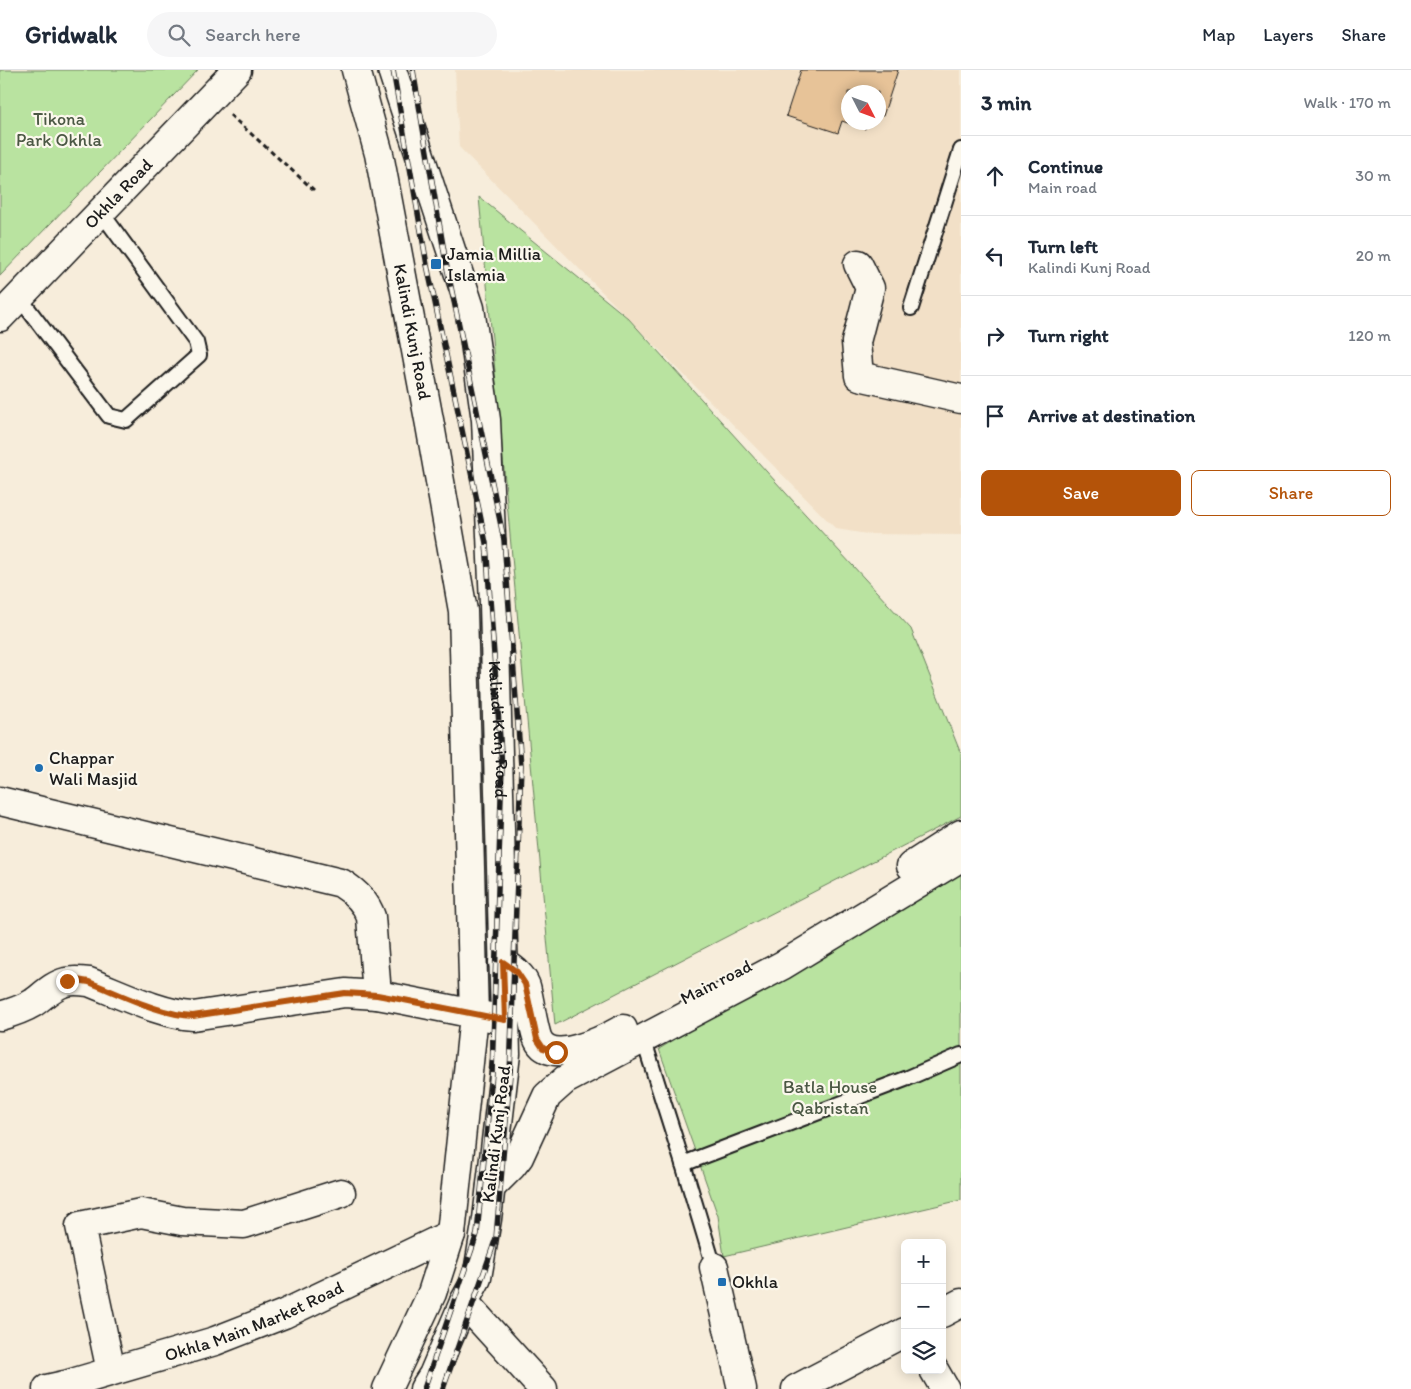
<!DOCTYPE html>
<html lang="en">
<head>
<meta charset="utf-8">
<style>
	body { margin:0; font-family:Itim,sans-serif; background:#f6f6f7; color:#1f2937 }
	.controls { position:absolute; right:15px; bottom:15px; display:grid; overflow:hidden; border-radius:8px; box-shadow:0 2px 12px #0003 }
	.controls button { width:45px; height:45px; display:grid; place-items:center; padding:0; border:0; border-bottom:1px solid #e0e1e3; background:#fff; color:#1f2937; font:25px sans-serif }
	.compass { position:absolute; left:841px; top:15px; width:45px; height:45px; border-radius:50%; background:#fff; box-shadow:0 2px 12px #0003; rotate:132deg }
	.stop { position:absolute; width:15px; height:15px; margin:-11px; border:4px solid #b45309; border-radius:50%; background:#fff }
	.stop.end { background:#b45309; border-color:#fff; box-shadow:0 1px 5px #0008 }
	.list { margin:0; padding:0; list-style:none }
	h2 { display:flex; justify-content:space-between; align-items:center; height:65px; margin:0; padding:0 20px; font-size:21px }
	h2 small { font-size:16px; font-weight:400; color:#747a83 }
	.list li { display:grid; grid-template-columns:32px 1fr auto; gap:15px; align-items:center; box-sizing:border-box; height:80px; padding:0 20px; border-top:1px solid #e0e1e3 }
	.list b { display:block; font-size:19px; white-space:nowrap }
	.list p { margin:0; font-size:16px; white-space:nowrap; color:#747a83 }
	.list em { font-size:16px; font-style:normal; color:#747a83 }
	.actions { display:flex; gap:10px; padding:15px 20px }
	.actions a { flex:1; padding:11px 0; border:1px solid #b45309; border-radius:8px; text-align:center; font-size:18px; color:#b45309 }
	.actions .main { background:#b45309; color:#fff }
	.icon { flex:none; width:28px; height:28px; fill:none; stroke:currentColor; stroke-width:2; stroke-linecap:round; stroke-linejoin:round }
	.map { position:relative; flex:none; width:961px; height:1319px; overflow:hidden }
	header { display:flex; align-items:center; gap:30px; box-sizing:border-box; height:70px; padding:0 25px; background:#fff; border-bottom:1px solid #e0e1e3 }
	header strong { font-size:24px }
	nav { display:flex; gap:28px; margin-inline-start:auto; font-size:18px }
	.search { width:350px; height:45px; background:#f6f6f7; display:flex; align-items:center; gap:12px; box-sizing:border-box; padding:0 18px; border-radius:28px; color:#747a83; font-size:19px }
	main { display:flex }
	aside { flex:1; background:#fff }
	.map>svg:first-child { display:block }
	.built { fill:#f2e0c7; fill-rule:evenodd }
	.green { fill:#b9e3a0; stroke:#6a805e }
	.building { fill:#e7c398; stroke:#1c1c1c }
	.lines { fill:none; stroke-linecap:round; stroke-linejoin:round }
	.lane-casing { stroke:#1c1c1c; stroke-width:18 }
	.street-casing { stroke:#1c1c1c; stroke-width:31 }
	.secondary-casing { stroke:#1c1c1c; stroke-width:31 }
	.path { stroke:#1c1c1c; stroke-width:3; stroke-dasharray:5 4; stroke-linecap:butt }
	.lane { stroke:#fbf7ec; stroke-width:14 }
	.street { stroke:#fbf7ec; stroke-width:28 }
	.secondary { stroke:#fbf7ec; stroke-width:28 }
	.rail-casing { stroke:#1c1c1c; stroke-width:5.5 }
	.rail { stroke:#fbf7ec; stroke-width:4; stroke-dasharray:11; stroke-linecap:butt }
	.route { stroke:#b45309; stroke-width:6 }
	.poi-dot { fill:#1f6fb2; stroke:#fbf7ec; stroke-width:2 }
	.labels { text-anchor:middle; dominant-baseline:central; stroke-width:4.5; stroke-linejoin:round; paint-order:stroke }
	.park-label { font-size:18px; fill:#4b5844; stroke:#fbf7ec }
	.street-label { font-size:18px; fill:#1c1c1c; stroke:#fbf7ec }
	.poi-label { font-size:18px; fill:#1c1c1c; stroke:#fbf7ec; text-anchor:start }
</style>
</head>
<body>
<header>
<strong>Gridwalk</strong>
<div class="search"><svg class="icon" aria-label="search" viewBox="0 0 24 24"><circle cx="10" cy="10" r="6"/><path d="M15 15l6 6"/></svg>Search here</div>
<nav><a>Map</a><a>Layers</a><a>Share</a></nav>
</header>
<main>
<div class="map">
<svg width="961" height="1319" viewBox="0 0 961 1319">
	<rect width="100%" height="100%" fill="#f7eddb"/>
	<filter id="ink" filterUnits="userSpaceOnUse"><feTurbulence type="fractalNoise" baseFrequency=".02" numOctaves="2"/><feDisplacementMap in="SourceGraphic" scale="10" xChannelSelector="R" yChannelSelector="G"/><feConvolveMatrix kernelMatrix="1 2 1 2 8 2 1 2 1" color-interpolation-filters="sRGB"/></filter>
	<g filter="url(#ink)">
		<!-- built -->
		<path class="built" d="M455 0H961V465L867 464 836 459 459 77ZM848 22H878V52H848Z"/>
		<!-- green -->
		<g class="green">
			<polygon points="0,0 198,0 0,206"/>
			<polygon points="479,127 628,248 794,432 911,559 961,684 961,746 555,955"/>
			<polygon points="961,796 961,1130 724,1186 718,1146 659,979"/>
		</g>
		<!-- building -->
		<polygon class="building" points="801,0 898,0 883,46 878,45 878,22 848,22 848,52 868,52 865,59 842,51 838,63 786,46"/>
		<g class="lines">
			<defs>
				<g id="lane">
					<polyline points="19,227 109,346 126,350 199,285 196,272 101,142"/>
					<polyline points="911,238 961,80"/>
					<polyline points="643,968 683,1094 714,1197"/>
					<polyline points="683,1094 908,1008 961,985"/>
				</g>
				<g id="street">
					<polyline points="858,194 870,218 856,272 859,306 961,329"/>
					<path d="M0 731 341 813C354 821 366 832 371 847L377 925"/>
					<polyline points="911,796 961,764"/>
					<path d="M503 892C511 898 521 904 525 914 527 917 527 922 528 925 531 939 533 954 537 967 548 999 605 969 623 959"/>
					<path d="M0 946C11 943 23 939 33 933 43 926 53 915 66 912 73 910 81 911 89 912 120 924 160 944 193 946L345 923 377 925 399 929 505 950"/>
					<polyline points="491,1117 512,1096 519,1087 547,1026 565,1010 783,895 961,787"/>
					<polyline points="714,1197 742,1319"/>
					<polyline points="464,1232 543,1319"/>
					<polyline points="942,1243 961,1233"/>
					<polyline points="934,1300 945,1319"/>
					<polyline points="111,1301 80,1156 141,1143 182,1151 244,1154 341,1123"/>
					<path id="s1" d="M47 1319 65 1315 215 1271 284 1244 451 1164"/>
					<polyline points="796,1319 905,1262"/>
				</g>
				<g id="secondary">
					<path id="s2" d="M356 0 379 84 430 355 463 541 474 945 451 1164 432 1223 387 1319"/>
					<polyline points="392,0 470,238 486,350 494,534 506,984 487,1149 477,1208 464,1232 433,1305 424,1319"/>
					<path id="s3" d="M0 247 237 0"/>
				</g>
			</defs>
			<!-- lane casing -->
			<use href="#lane" class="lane-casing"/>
			<!-- street casing -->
			<use href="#street" class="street-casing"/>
			<!-- secondary casing -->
			<use href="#secondary" class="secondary-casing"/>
			<!-- path -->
			<polyline class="path" points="230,45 314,120"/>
			<!-- lane -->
			<use href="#lane" class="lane"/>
			<!-- street -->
			<use href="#street" class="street"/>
			<!-- secondary -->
			<use href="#secondary" class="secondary"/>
			<defs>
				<g id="rail">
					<path id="s4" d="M393 0 427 195 486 473 502 697 492 1004 477 1164 424 1319"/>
					<polyline points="413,0 446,193 504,470 521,696 510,1005 496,1168 443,1319"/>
				</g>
			</defs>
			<!-- rail casing -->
			<use href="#rail" class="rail-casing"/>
			<!-- rail -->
			<use href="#rail" class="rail"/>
		</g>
	</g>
	<g class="lines" filter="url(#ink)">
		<!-- route -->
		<path class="route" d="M67 911 77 910 89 912C120 924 160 945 193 946L345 923 377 925 399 929 505 950 503 892 517 902 525 914 537 969 543 978 556 982"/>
	</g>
	<!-- markers -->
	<g class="poi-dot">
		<rect x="430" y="188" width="12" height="12" rx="2.5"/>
		<circle cx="39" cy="698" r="5"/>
		<rect x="717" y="1207" width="10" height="10" rx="2.5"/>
	</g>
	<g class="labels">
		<!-- park labels -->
		<g class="park-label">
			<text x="59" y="49">Tikona<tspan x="59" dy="21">Park Okhla</tspan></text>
			<text x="830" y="1017">Batla House<tspan x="830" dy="21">Qabristan</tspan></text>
		</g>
		<!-- street labels -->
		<g class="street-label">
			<text stroke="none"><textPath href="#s3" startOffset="171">Okhla Road</textPath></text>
			<text stroke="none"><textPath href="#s2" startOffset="268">Kalindi Kunj Road</textPath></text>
			<text stroke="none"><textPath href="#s4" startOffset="669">Kalindi Kunj Road</textPath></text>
			<text transform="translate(716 912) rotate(-27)">Main road</text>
			<text transform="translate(496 1064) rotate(-83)">Kalindi Kunj Road</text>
			<text stroke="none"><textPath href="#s1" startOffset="218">Okhla Main Market Road</textPath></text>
		</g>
		<!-- poi labels -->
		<g class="poi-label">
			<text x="447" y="184">Jamia Millia<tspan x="447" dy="21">Islamia</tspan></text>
			<text x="49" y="688">Chappar<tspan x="49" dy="21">Wali Masjid</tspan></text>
			<text x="732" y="1212">Okhla</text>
		</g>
	</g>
</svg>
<div class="controls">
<button>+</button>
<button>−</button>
<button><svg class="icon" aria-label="layers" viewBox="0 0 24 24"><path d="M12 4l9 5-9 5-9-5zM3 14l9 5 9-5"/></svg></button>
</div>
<svg class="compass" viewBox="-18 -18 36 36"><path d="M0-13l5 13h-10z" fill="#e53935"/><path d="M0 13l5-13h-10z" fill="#747a83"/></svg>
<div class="stop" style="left:556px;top:982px"></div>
<div class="stop end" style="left:67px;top:911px"></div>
</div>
<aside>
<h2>3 min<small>Walk · 170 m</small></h2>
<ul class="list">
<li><svg class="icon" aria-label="ahead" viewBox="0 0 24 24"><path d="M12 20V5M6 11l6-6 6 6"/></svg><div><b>Continue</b><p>Main road</p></div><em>30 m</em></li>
<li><svg class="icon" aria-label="left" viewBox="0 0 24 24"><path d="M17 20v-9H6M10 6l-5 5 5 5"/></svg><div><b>Turn left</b><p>Kalindi Kunj Road</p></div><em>20 m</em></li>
<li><svg class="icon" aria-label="right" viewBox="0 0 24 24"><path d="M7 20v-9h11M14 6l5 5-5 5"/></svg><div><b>Turn right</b></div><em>120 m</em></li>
<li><svg class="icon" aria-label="arrive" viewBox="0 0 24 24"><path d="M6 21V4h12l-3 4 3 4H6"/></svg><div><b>Arrive at destination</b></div></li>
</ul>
<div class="actions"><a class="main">Save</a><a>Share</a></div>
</aside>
</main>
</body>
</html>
